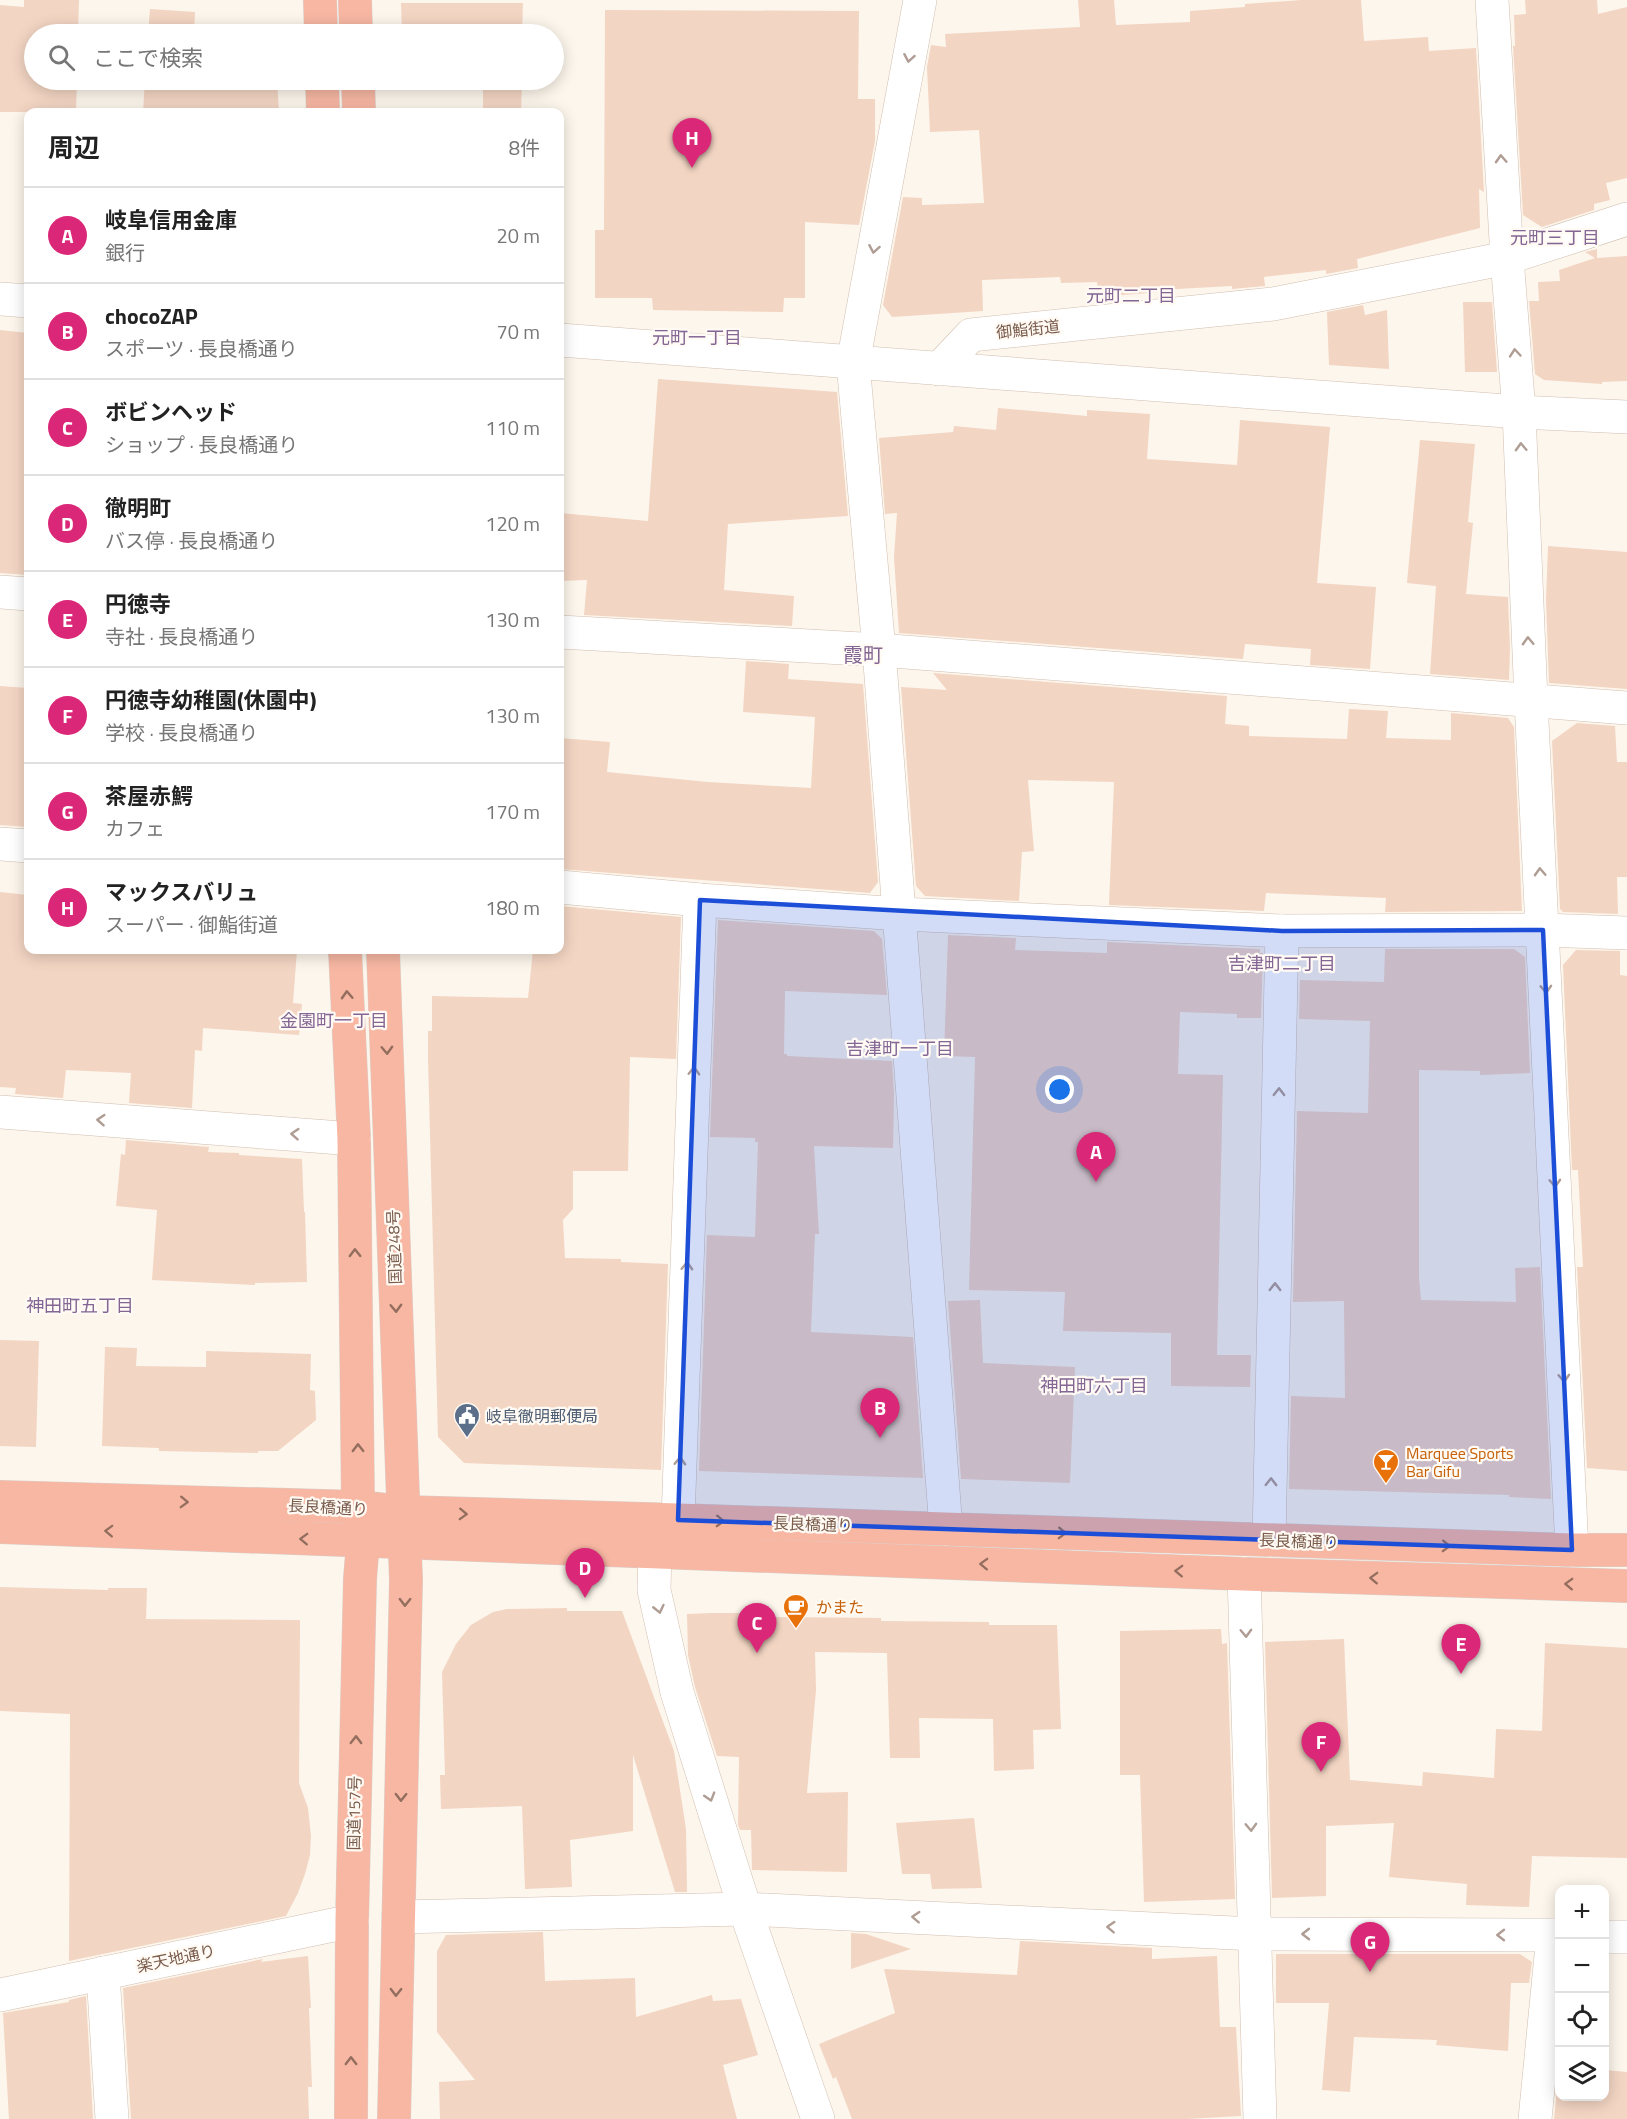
<!DOCTYPE html>
<html lang="ja">
<head>
<meta charset="utf-8">
<style>
	body { margin:0; font-family:"Titillium Web","Noto Sans JP",sans-serif; background:#f6f6f6; color:#222 }
	.controls { position:absolute; right:18px; bottom:18px; display:grid; overflow:hidden; border-radius:12px; box-shadow:0 3px 15px #0003 }
	.controls button { width:54px; height:54px; display:grid; place-items:center; padding:0; border:0; border-bottom:2px solid #e0e0e0; background:#fff; color:#222; font:30px sans-serif }
	.you { position:absolute; left:1060px; top:1090px; width:21px; height:21px; margin:-15px; border:4px solid #fff; border-radius:50%; background:#1a73e8; box-shadow:0 0 0 9px #1a73e833 }
	.badge { display:grid; place-items:center; width:39px; height:39px; border-radius:50%; background:#db2777; color:#fff; font-size:20px; font-weight:700 }
	.pin { position:absolute; translate:-50% -50px; filter:drop-shadow(0 2px 3px #0008) }
	.pin::after { content:''; position:absolute; top:32px; width:21px; height:18px; background:inherit; clip-path:polygon(0 0,100% 0,50% 100%) }
	.list { margin:0; padding:0; list-style:none }
	h2 { display:flex; justify-content:space-between; align-items:center; height:78px; margin:0; padding:0 24px; font-size:26px }
	h2 small { font-size:20px; font-weight:400; color:#767676 }
	.list li { display:grid; grid-template-columns:39px 1fr auto; gap:18px; align-items:center; box-sizing:border-box; height:96px; padding:0 24px; border-top:2px solid #e0e0e0 }
	.list b { display:block; font-size:22px; white-space:nowrap }
	.list p { margin:0; font-size:20px; white-space:nowrap; color:#767676 }
	.list em { font-size:20px; font-style:normal; color:#767676 }
	.icon { flex:none; width:33px; height:33px; fill:none; stroke:currentColor; stroke-width:2; stroke-linecap:round; stroke-linejoin:round }
	.map { position:relative; flex:none; width:1627px; height:2119px; overflow:hidden }
	.search { position:absolute; background:#fff; box-shadow:0 3px 15px #0003; left:24px; top:24px; width:540px; height:66px; display:flex; align-items:center; gap:15px; box-sizing:border-box; padding:0 21px; border-radius:33px; color:#767676; font-size:22px }
	.panel { position:absolute; background:#fff; box-shadow:0 3px 15px #0003; left:24px; top:108px; width:540px; height:846px; border-radius:12px }
	.map>svg:first-child { display:block }
	.building { fill:#f3d5c3 }
	.lines { fill:none; stroke-linecap:round; stroke-linejoin:round }
	.minor-casing { stroke:#d1beb0; stroke-width:34 }
	.highway-casing { stroke:#dad1cd; stroke-width:34 }
	.minor { stroke:#fff; stroke-width:33 }
	.highway { stroke:#f7b7a3; stroke-width:33 }
	.oneway { stroke:#af9d94 }
	.oneway2 { stroke:#936e5e }
	.marked { fill:#1d4ed8; fill-opacity:0.2; stroke:#1d4ed8; stroke-width:4.5; stroke-linejoin:round }
	.labels { text-anchor:middle; dominant-baseline:central; stroke-width:4.5; stroke-linejoin:round; paint-order:stroke }
	.street-label { font-size:16px; fill:#7a5c4d; stroke:#fffaf3 }
	.service-label { font-size:16px; fill:#4e5e75; stroke:#fffaf3; text-anchor:start }
	.food-label { font-size:16px; fill:#c56008; stroke:#fffaf3; text-anchor:start }
	.neighbourhood-label { font-size:18px; fill:#846695; stroke:#fffaf3 }
	.quarter-label { font-size:20px; fill:#846695; stroke:#fffaf3 }
</style>
</head>
<body>
<div class="map">
<svg width="1627" height="2119" viewBox="0 0 1627 2119">
	<rect width="100%" height="100%" fill="#fdf6ec"/>
	<!-- building -->
	<g class="building">
		<polygon points="24,0 79,0 78,34 34,34 34,80 77,80 76,112 0,112 0,5 24,7"/>
		<polygon points="1078,0 1114,0 1116,25 1190,22 1190,11 1245,7 1245,4 1302,0 1361,0 1364,41 1428,37 1429,51 1476,48 1484,192 1479,189 1480,228 1357,259 1358,268 1326,274 1326,270 1264,277 1265,286 1232,289 1232,286 1159,290 1160,292 1099,297 1097,282 1061,283 1060,277 982,280 983,311 892,317 883,305 903,197 922,198 922,205 984,203 979,130 930,132 927,67 931,45 946,47 945,34 1080,27"/>
		<polygon points="1525,0 1597,0 1598,14 1627,7 1627,178 1606,183 1610,200 1594,204 1594,210 1542,227 1523,215 1513,46 1515,46 1514,15 1526,14"/>
		<polygon points="401,3 523,3 522,34 402,34"/>
		<polygon points="150,9 195,12 194,34 148,34"/>
		<polygon points="605,10 859,11 858,99 875,99 875,141 859,225 805,222 805,298 784,298 783,312 653,310 652,298 595,298 595,230 604,230"/>
		<polygon points="145,80 191,80 191,81 277,80 279,112 143,112"/>
		<polygon points="483,80 522,80 521,112 483,112"/>
		<polygon points="1597,249 1597,258 1627,256 1627,381 1602,382 1602,384 1544,380 1535,374 1529,301 1539,301 1538,282 1560,281 1559,270 1595,258 1585,252"/>
		<polygon points="1463,302 1492,302 1497,372 1465,372"/>
		<polygon points="1363,305 1365,315 1387,310 1389,369 1329,365 1327,312"/>
		<polygon points="0,330 28,333 28,575 0,573"/>
		<polygon points="658,379 837,392 848,516 728,524 724,590 794,596 792,626 584,615 587,580 560,581 560,513 648,521"/>
		<polygon points="998,408 1087,416 1087,410 1150,414 1147,459 1237,465 1240,420 1330,427 1317,583 1376,587 1370,669 1310,665 1311,649 1245,644 1243,659 899,633 894,557 897,513 885,514 879,438 953,432 954,426 996,430"/>
		<polygon points="1420,440 1475,444 1468,522 1473,523 1466,594 1508,597 1510,649 1509,680 1430,674 1436,586 1407,583"/>
		<polygon points="1548,546 1627,552 1627,689 1549,683 1546,600"/>
		<polygon points="746,661 789,664 788,679 863,684 878,882 870,893 560,869 560,738 610,742 607,772 708,782 811,788 815,717 743,712"/>
		<polygon points="933,673 1227,696 1225,724 1249,726 1249,736 1347,739 1349,709 1388,711 1386,738 1451,740 1451,713 1508,718 1514,727 1522,911 1385,912 1386,898 1266,893 1264,911 1109,905 1114,782 1028,780 1034,851 1022,852 1019,901 925,896 916,886 901,687 947,690"/>
		<polygon points="0,686 28,688 28,827 0,825"/>
		<polygon points="1577,723 1615,726 1617,762 1627,762 1627,877 1617,877 1618,914 1563,912 1560,909 1552,741"/>
		<polygon points="0,892 28,895 28,950 297,950 293,1003 302,1004 299,1035 203,1028 202,1051 195,1050 192,1108 129,1103 131,1073 66,1070 63,1098 15,1094 16,1088 0,1087"/>
		<polygon points="560,906 681,917 676,1059 630,1057 628,1171 573,1171 573,1209 563,1220 565,1258 621,1259 621,1262 668,1264 661,1470 464,1463 438,1437 428,1058 428,1031 432,1031 432,996 528,998 533,950 560,950"/>
		<polygon points="718,920 874,931 882,939 887,995 785,991 784,1054 787,1054 787,1056 892,1061 894,1094 893,1148 814,1146 819,1234 815,1234 811,1332 913,1337 923,1478 699,1471 707,1235 755,1237 758,1142 755,1142 755,1138 710,1137"/>
		<polygon points="948,935 1016,938 1015,950 1107,953 1107,942 1260,949 1260,953 1263,953 1261,1018 1237,1018 1237,1014 1180,1012 1178,1074 1223,1075 1217,1355 1251,1355 1250,1387 1171,1386 1171,1333 1063,1331 1065,1292 969,1290 975,1057 944,1056"/>
		<polygon points="1385,949 1514,949 1525,957 1530,1073 1480,1075 1480,1071 1419,1070 1419,1278 1421,1300 1516,1302 1515,1268 1540,1267 1551,1499 1509,1497 1509,1495 1289,1489 1291,1396 1345,1398 1344,1301 1293,1302 1297,1111 1368,1113 1370,1021 1299,1019 1300,980 1384,982"/>
		<polygon points="1576,950 1620,951 1620,975 1627,976 1627,1471 1587,1468 1577,1267 1583,1267 1578,1170 1572,1170 1563,965"/>
		<polygon points="126,1140 209,1147 208,1152 239,1153 239,1155 302,1159 304,1212 305,1212 307,1282 255,1283 255,1285 152,1280 157,1210 116,1206 121,1154 125,1155"/>
		<polygon points="980,1300 983,1363 1075,1367 1070,1483 961,1479 948,1301"/>
		<polygon points="0,1340 39,1341 36,1447 0,1446"/>
		<polygon points="105,1347 137,1348 136,1366 206,1367 206,1351 311,1354 310,1390 315,1391 316,1420 278,1451 258,1451 258,1453 159,1451 159,1448 102,1446"/>
		<polygon points="0,1587 108,1590 108,1588 147,1588 146,1619 300,1620 299,1783 308,1808 311,1836 310,1855 305,1874 298,1893 286,1916 69,1961 70,1714 0,1711"/>
		<polygon points="567,1608 567,1611 622,1611 674,1751 686,1829 687,1892 675,1892 633,1755 633,1831 570,1840 572,1887 525,1889 522,1806 441,1809 440,1775 445,1775 442,1672 456,1644 471,1625 493,1612 507,1609"/>
		<polygon points="712,1613 772,1613 772,1617 881,1618 881,1621 989,1622 989,1625 1057,1625 1061,1729 1033,1730 1034,1769 994,1771 993,1719 919,1718 920,1758 890,1758 887,1653 815,1652 816,1690 807,1793 848,1792 847,1872 752,1870 751,1830 740,1830 738,1825 739,1757 717,1756 695,1687 688,1655 687,1614"/>
		<polygon points="1221,1629 1222,1644 1227,1643 1235,1899 1144,1902 1140,1775 1120,1775 1120,1631"/>
		<polygon points="1344,1639 1350,1780 1422,1786 1423,1772 1494,1778 1496,1729 1542,1731 1545,1643 1627,1648 1627,1858 1532,1856 1529,1907 1466,1905 1467,1884 1389,1877 1394,1823 1326,1826 1326,1896 1272,1898 1265,1642"/>
		<polygon points="974,1818 982,1888 932,1889 930,1874 902,1874 896,1823"/>
		<polygon points="543,1932 545,1981 635,1978 636,2017 712,1995 713,2001 741,1999 758,2055 723,2065 737,2119 440,2119 439,2082 475,2080 437,2032 437,1951 446,1935"/>
		<polygon points="851,1933 866,1934 911,1949 851,1969"/>
		<polygon points="1020,1941 1152,1948 1152,1959 1217,1956 1220,2027 1236,2027 1241,2116 1187,2119 852,2119 836,2077 833,2079 819,2044 895,2013 884,1969 1017,1975"/>
		<polygon points="1276,1954 1520,1954 1532,1962 1529,1983 1511,1983 1508,2051 1436,2045 1437,2040 1354,2037 1350,2092 1322,2090 1329,2003 1276,2003"/>
		<polygon points="308,1956 311,2008 309,2008 312,2087 308,2087 309,2119 131,2119 123,1988 263,1959 261,1962"/>
		<polygon points="86,1996 93,2119 9,2119 3,2013 69,2002 69,2000"/>
		<polygon points="1559,2068 1560,2097 1605,2097 1605,2070 1627,2072 1627,2119 1554,2119"/>
	</g>
	<g class="lines">
		<defs>
			<g id="minor">
				<polyline points="920,0 853,363 879,650 946,1529"/>
				<polyline points="1492,0 1507,258 1519,412 1531,700 1572,1550"/>
				<polyline points="0,299 28,301"/>
				<polyline points="560,340 1519,412 1627,417"/>
				<polyline points="939,369 971,335 1273,304 1507,258 1627,219"/>
				<polyline points="0,592 28,594"/>
				<polyline points="560,632 879,650 1627,708"/>
				<polyline points="0,844 28,846"/>
				<polyline points="560,887 700,900 900,914 1282,931 1543,930 1627,933"/>
				<polyline points="0,1112 354,1139"/>
				<polyline points="678,1520 700,900"/>
				<polyline points="1269,1540 1282,931"/>
				<polyline points="655,1551 654,1590 677,1692 745,1909 818,2119"/>
				<polyline points="1244,1574 1260,2119"/>
				<polyline points="398,1917 745,1909 1254,1934 1560,1935"/>
				<polyline points="1604,1937 1627,1937"/>
				<polyline points="103,1973 112,2119"/>
				<polyline points="0,1995 352,1921"/>
				<polyline points="1535,2119 1553,1935"/>
			</g>
			<g id="highway">
				<polyline points="320,0 321,34"/>
				<polyline points="355,0 356,34"/>
				<polyline points="322,80 323,112"/>
				<polyline points="358,80 359,112"/>
				<polyline points="345,950 354,1139 358,1507 363,1541 360,1579 352,1921 351,2119"/>
				<polyline points="383,950 406,1580 394,2119"/>
				<polyline points="0,1497 358,1507 404,1512 678,1520 1572,1550 1627,1550"/>
				<polyline points="0,1527 1244,1574 1627,1586"/>
			</g>
		</defs>
		<!-- minor casing -->
		<use href="#minor" class="minor-casing"/>
		<!-- highway casing -->
		<use href="#highway" class="highway-casing"/>
		<!-- minor -->
		<use href="#minor" class="minor"/>
		<!-- highway -->
		<use href="#highway" class="highway"/>
	</g>
	<!-- one-way arrows -->
	<defs><path id="oneway-chevron" d="M-2-3.5L2.5 0L-2 3.5" fill="none" stroke-width="1.6" stroke-linecap="round" stroke-linejoin="round" transform="scale(1.5)"/></defs>
	<g class="oneway">
		<use href="#oneway-chevron" transform="translate(909 58) rotate(100)"/>
		<use href="#oneway-chevron" transform="translate(1501 159) rotate(-93)"/>
		<use href="#oneway-chevron" transform="translate(874 249) rotate(100)"/>
		<use href="#oneway-chevron" transform="translate(1515 353) rotate(-95)"/>
		<use href="#oneway-chevron" transform="translate(1521 447) rotate(-92)"/>
		<use href="#oneway-chevron" transform="translate(1528 641) rotate(-92)"/>
		<use href="#oneway-chevron" transform="translate(1540 872) rotate(-93)"/>
		<use href="#oneway-chevron" transform="translate(1546 989) rotate(87)"/>
		<use href="#oneway-chevron" transform="translate(694 1071) rotate(-88)"/>
		<use href="#oneway-chevron" transform="translate(1279 1092) rotate(-89)"/>
		<use href="#oneway-chevron" transform="translate(101 1120) rotate(-176)"/>
		<use href="#oneway-chevron" transform="translate(295 1134) rotate(-176)"/>
		<use href="#oneway-chevron" transform="translate(1555 1183) rotate(87)"/>
		<use href="#oneway-chevron" transform="translate(687 1266) rotate(-88)"/>
		<use href="#oneway-chevron" transform="translate(1275 1287) rotate(-89)"/>
		<use href="#oneway-chevron" transform="translate(1564 1378) rotate(87)"/>
		<use href="#oneway-chevron" transform="translate(680 1461) rotate(-88)"/>
		<use href="#oneway-chevron" transform="translate(1271 1482) rotate(-89)"/>
		<use href="#oneway-chevron" transform="translate(659 1609) rotate(77)"/>
		<use href="#oneway-chevron" transform="translate(1246 1633) rotate(88)"/>
		<use href="#oneway-chevron" transform="translate(710 1797) rotate(73)"/>
		<use href="#oneway-chevron" transform="translate(1251 1827) rotate(88)"/>
		<use href="#oneway-chevron" transform="translate(916 1917) rotate(-177)"/>
		<use href="#oneway-chevron" transform="translate(1111 1927) rotate(-177)"/>
		<use href="#oneway-chevron" transform="translate(1306 1934) rotate(-180)"/>
		<use href="#oneway-chevron" transform="translate(1501 1935) rotate(-180)"/>
	</g>
	<g class="oneway2">
		<use href="#oneway-chevron" transform="translate(347 995) rotate(-93)"/>
		<use href="#oneway-chevron" transform="translate(387 1050) rotate(88)"/>
		<use href="#oneway-chevron" transform="translate(355 1253) rotate(-91)"/>
		<use href="#oneway-chevron" transform="translate(396 1308) rotate(88)"/>
		<use href="#oneway-chevron" transform="translate(358 1448) rotate(-91)"/>
		<use href="#oneway-chevron" transform="translate(184 1502) rotate(2)"/>
		<use href="#oneway-chevron" transform="translate(463 1514) rotate(2)"/>
		<use href="#oneway-chevron" transform="translate(720 1521) rotate(2)"/>
		<use href="#oneway-chevron" transform="translate(109 1531) rotate(-178)"/>
		<use href="#oneway-chevron" transform="translate(1062 1533) rotate(2)"/>
		<use href="#oneway-chevron" transform="translate(304 1539) rotate(-178)"/>
		<use href="#oneway-chevron" transform="translate(1446 1546) rotate(2)"/>
		<use href="#oneway-chevron" transform="translate(984 1564) rotate(-178)"/>
		<use href="#oneway-chevron" transform="translate(1179 1571) rotate(-178)"/>
		<use href="#oneway-chevron" transform="translate(1374 1578) rotate(-178)"/>
		<use href="#oneway-chevron" transform="translate(1569 1584) rotate(-178)"/>
		<use href="#oneway-chevron" transform="translate(405 1602) rotate(91)"/>
		<use href="#oneway-chevron" transform="translate(356 1740) rotate(-89)"/>
		<use href="#oneway-chevron" transform="translate(401 1797) rotate(91)"/>
		<use href="#oneway-chevron" transform="translate(396 1992) rotate(91)"/>
		<use href="#oneway-chevron" transform="translate(351 2061) rotate(-90)"/>
	</g>
	<!-- marked area -->
	<path class="marked" d="M700 900 1282 931 1543 930 1572 1550 678 1520Z"/>
	<!-- icons -->
	<defs>
		<symbol id="civic-pin" viewBox="-11 -11 22 30"><path d="M0 17L-7.5 6A9.5 9.5 0 1 1 7.5 6Z" fill="#5c6f8a" stroke="#fffaf3"/><path d="M-.6-6.5H3V-4.5H.6V-3L4-1V1h2V6H-6V1h2V-1L-.6-3ZM-1.2 2.5V6h2.4V2.5Z" fill="#fff"/></symbol>
		<symbol id="bar-pin" viewBox="-11 -11 22 30"><path d="M0 17L-7.5 6A9.5 9.5 0 1 1 7.5 6Z" fill="#e8710a" stroke="#fffaf3"/><path d="M-6-5H6L.8 .8V4.5H3.5V6h-7V4.5H-.8V.8Z" fill="#fff"/></symbol>
		<symbol id="cafe-pin" viewBox="-11 -11 22 30"><path d="M0 17L-7.5 6A9.5 9.5 0 1 1 7.5 6Z" fill="#e8710a" stroke="#fffaf3"/><path d="M-5.5-4.5H6V0H3Q3 3.5 0 3.5H-2.5Q-5.5 3.5-5.5 0ZM3-3.2v2h1.7v-2ZM-6 4.5H4V6H-6Z" fill="#fff"/></symbol>
	</defs>
	<g fill-rule="evenodd">
		<use href="#civic-pin" x="452" y="1401" width="30" height="40"/>
		<use href="#bar-pin" x="1371" y="1447" width="30" height="40"/>
		<use href="#cafe-pin" x="781" y="1592" width="30" height="40"/>
	</g>
	<g class="labels">
		<!-- street labels -->
		<g class="street-label">
			<text transform="translate(1028 329) rotate(-6)">御鮨街道</text>
			<text transform="translate(394 1247) rotate(-92)">国道248号</text>
			<text transform="translate(328 1507) rotate(3)">長良橋通り</text>
			<text transform="translate(813 1524) rotate(2)">長良橋通り</text>
			<text transform="translate(1299 1541) rotate(2)">長良橋通り</text>
			<text transform="translate(354 1813) rotate(-89)">国道157号</text>
			<text transform="translate(176 1958) rotate(-12)">楽天地通り</text>
		</g>
		<!-- service labels -->
		<g class="service-label">
			<text x="486" y="1416">岐阜徹明郵便局</text>
		</g>
		<!-- food labels -->
		<g class="food-label">
			<text x="1406" y="1453">Marquee Sports<tspan x="1406" dy="18">Bar Gifu</tspan></text>
			<text x="816" y="1607">かまた</text>
		</g>
		<!-- neighbourhood labels -->
		<g class="neighbourhood-label">
			<text x="1555" y="237">元町三丁目</text>
			<text x="1131" y="295">元町二丁目</text>
			<text x="697" y="337">元町一丁目</text>
			<text x="1282" y="963">吉津町二丁目</text>
			<text x="334" y="1020">金園町一丁目</text>
			<text x="900" y="1048">吉津町一丁目</text>
			<text x="80" y="1305">神田町五丁目</text>
			<text x="1094" y="1385">神田町六丁目</text>
		</g>
		<!-- quarter labels -->
		<g class="quarter-label">
			<text x="863" y="654">霞町</text>
		</g>
	</g>
</svg>
<div class="controls">
<button>+</button>
<button>−</button>
<button><svg class="icon" aria-label="locate" viewBox="0 0 24 24"><circle cx="12" cy="12" r="6"/><path d="M12 2v4M12 18v4M2 12h4M18 12h4"/></svg></button>
<button><svg class="icon" aria-label="layers" viewBox="0 0 24 24"><path d="M12 4l9 5-9 5-9-5zM3 14l9 5 9-5"/></svg></button>
</div>
<div class="you"></div>
<div class="pin badge" style="left:1096px;top:1182px">A</div>
<div class="pin badge" style="left:880px;top:1438px">B</div>
<div class="pin badge" style="left:757px;top:1653px">C</div>
<div class="pin badge" style="left:585px;top:1598px">D</div>
<div class="pin badge" style="left:1461px;top:1674px">E</div>
<div class="pin badge" style="left:1321px;top:1772px">F</div>
<div class="pin badge" style="left:1370px;top:1972px">G</div>
<div class="pin badge" style="left:692px;top:168px">H</div>
<div class="search"><svg class="icon" aria-label="search" viewBox="0 0 24 24"><circle cx="10" cy="10" r="6"/><path d="M15 15l6 6"/></svg>ここで検索</div>
<section class="panel">
<h2>周辺<small>8件</small></h2>
<ul class="list">
<li><span class="badge">A</span><div><b>岐阜信用金庫</b><p>銀行</p></div><em>20 m</em></li>
<li><span class="badge">B</span><div><b>chocoZAP</b><p>スポーツ · 長良橋通り</p></div><em>70 m</em></li>
<li><span class="badge">C</span><div><b>ボビンヘッド</b><p>ショップ · 長良橋通り</p></div><em>110 m</em></li>
<li><span class="badge">D</span><div><b>徹明町</b><p>バス停 · 長良橋通り</p></div><em>120 m</em></li>
<li><span class="badge">E</span><div><b>円徳寺</b><p>寺社 · 長良橋通り</p></div><em>130 m</em></li>
<li><span class="badge">F</span><div><b>円徳寺幼稚園(休園中)</b><p>学校 · 長良橋通り</p></div><em>130 m</em></li>
<li><span class="badge">G</span><div><b>茶屋赤鰐</b><p>カフェ</p></div><em>170 m</em></li>
<li><span class="badge">H</span><div><b>マックスバリュ</b><p>スーパー · 御鮨街道</p></div><em>180 m</em></li>
</ul>
</section>
</div>
</body>
</html>
